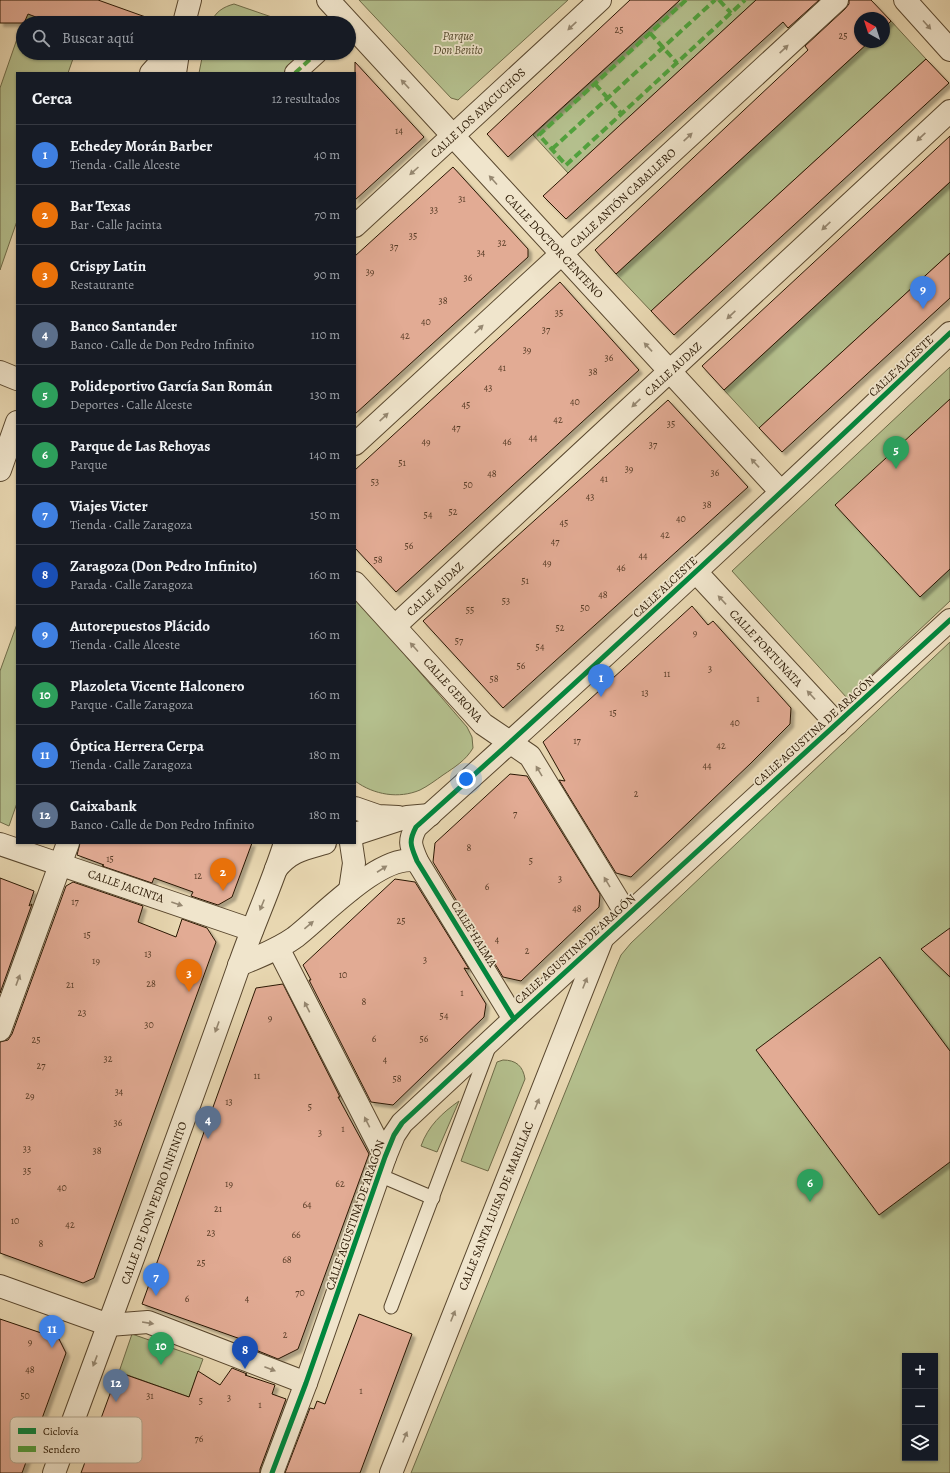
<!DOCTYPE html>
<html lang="es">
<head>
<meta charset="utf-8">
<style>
	body { margin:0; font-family:Alegreya,serif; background:#20242c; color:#f1f3f6 }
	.controls { position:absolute; right:12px; bottom:12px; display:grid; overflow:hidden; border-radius:0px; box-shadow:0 1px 3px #0004 }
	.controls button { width:36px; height:36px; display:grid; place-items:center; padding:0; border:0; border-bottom:1px solid #363941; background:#171b24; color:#f1f3f6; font:20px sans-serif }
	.compass { position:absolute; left:854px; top:12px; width:36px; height:36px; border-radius:50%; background:#171b24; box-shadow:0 1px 3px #0004; rotate:321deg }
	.you { position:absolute; left:466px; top:779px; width:14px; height:14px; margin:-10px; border:3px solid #fff; border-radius:50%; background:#1a73e8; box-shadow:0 0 0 6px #1a73e833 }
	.badge { display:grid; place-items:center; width:26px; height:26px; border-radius:50%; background:#0f766e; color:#fff; font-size:13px; font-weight:700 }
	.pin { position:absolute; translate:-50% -33px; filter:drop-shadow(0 1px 2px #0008) }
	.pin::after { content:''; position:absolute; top:21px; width:14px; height:12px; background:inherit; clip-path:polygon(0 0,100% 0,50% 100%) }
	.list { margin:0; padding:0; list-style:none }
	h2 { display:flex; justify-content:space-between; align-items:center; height:52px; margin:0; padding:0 16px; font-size:17px }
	h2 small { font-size:13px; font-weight:400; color:#9ea1a6 }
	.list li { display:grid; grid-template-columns:26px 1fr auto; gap:12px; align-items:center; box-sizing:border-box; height:60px; padding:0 16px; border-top:1px solid #363941 }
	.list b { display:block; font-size:15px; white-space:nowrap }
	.list p { margin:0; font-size:13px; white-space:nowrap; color:#9ea1a6 }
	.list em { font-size:13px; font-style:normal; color:#9ea1a6 }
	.icon { flex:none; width:22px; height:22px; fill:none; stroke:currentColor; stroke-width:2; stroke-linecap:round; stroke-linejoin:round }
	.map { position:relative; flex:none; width:950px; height:1473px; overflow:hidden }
	.search { position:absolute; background:#171b24; box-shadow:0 1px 3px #0004; left:16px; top:16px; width:340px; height:44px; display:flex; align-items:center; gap:10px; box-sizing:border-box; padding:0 14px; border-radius:22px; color:#9ea1a6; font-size:15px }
	.panel { position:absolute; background:#171b24; box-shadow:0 1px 3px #0004; left:16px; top:72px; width:340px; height:772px; border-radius:0px }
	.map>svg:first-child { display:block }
	.green { fill:#b4bf8d; stroke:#6e6b48; fill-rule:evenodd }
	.building { fill:#e2ab94; stroke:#291702; filter:url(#shadow) }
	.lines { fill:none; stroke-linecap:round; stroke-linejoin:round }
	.service-casing { stroke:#59472e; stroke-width:15 }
	.pedestrian-casing { stroke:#59472e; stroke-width:22 }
	.minor-casing { stroke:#59472e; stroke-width:24 }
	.tertiary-casing { stroke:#59472e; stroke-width:24 }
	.service { stroke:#f0e5cc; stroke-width:13 }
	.pedestrian { stroke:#f0e5cc; stroke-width:20 }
	.minor { stroke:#f0e5cc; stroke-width:22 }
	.tertiary { stroke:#f0e5cc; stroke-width:22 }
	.quiet { stroke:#51a13d; stroke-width:4; stroke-dasharray:8 4; stroke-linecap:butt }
	.cycleway-casing { stroke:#f0e5cc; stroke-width:8 }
	.cycleway { stroke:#00873e; stroke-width:5 }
	.oneway { fill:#968871 }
	.labels { text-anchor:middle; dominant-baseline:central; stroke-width:3.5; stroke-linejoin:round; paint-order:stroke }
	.number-label { font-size:10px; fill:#573c26 }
	.park-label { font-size:12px; font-style:italic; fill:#53492c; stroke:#f0e5cc }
	.street-label { font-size:12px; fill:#291702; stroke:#f0e5cc }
	.key { fill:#f0e5cc; stroke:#b4a78f; stroke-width:1 }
	.key-label { font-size:11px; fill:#291702 }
</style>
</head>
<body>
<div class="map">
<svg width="950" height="1473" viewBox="0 0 950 1473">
	<defs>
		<filter id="shadow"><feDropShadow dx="3.5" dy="3.5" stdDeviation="1" flood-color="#0004"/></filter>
	</defs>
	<rect width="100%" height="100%" fill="#e8d7b1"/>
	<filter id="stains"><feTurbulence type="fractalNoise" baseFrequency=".005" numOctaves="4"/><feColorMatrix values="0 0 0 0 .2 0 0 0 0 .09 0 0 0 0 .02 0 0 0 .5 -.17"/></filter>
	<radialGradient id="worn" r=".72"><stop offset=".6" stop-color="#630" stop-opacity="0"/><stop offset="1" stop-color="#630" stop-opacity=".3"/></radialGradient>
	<!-- green -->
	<g class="green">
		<polygon points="359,0 568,0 458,100 451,98"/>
		<polygon points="680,0 756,0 568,173 533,135"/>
		<path d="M234 4 289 23H211C215 12 223 7 234 4Z"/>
		<polygon points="26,13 52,23 23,23 23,53 75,53 68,73 17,73 17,221 0,270 0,88"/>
		<polygon points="891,21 926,59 651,311 616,274 869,42 884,42 884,28"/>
		<polygon points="203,53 305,53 283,73 199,73"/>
		<polygon points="950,182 950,253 759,428 724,390"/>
		<polygon points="950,367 950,601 847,698 732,571"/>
		<path d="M355 597 467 727 472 737 473 748C466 760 455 767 443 775 436 780 428 786 420 790 399 799 374 795 355 781Z"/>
		<polygon points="17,624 17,803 9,826 0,822 0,671"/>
		<path d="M950 642V1473H411L615 969 621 955 631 943ZM905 1356H935V1458H905Z"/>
		<path d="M503 1060C516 1060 523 1066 525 1079L488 1171 461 1161 497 1062Z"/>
		<path d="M459 1101 437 1152 421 1146C428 1126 442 1113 459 1101Z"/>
		<polygon points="132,1334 203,1359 189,1397 119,1372"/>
	</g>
	<!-- building -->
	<g class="building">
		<polygon points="0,0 98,0 154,20 153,23 52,23 28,14 24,23 0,23"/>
		<polygon points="630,0 680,0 508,157 487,134"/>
		<polygon points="756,0 819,0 788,28 783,22 566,219 543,196"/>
		<polygon points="849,0 871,0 891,21 884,28 884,18 860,18 860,42 869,42 616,274 595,250 808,50 805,46 845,9 849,4"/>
		<polygon points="926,59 949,83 674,335 651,311"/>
		<polygon points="355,62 424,137 355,200"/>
		<polygon points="950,136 950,182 724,390 702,366"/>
		<polygon points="453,167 528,249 528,257 355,414 355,256"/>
		<polygon points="950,253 950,298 782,452 759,428"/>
		<polygon points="560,282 639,370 396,592 355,548 355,470"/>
		<polygon points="950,399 950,569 920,597 835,505"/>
		<polygon points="668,400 748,487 503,708 423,621"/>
		<polygon points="692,606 708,625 713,621 791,708 790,724 750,764 631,877 616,873 559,780 565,781 543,742"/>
		<polygon points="510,774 527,776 600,894 599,907 521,981 503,977 433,862 435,843"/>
		<polygon points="80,843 252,843 232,897 218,905 191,896 193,892 154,878 152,883 102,866 104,865 77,855"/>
		<polygon points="0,878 34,891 29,906 32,904 0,993"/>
		<polygon points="395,879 415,882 469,969 464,968 486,1004 484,1017 393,1105 371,1102 309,980 311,980 303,965"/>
		<polygon points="73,882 143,906 138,922 176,937 182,919 207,928 216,942 94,1278 83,1283 0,1253 0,1042 8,1040 12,1034 66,886"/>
		<polygon points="950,928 950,977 921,949"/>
		<polygon points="880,957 950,1051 950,1162 879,1215 756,1050"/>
		<polygon points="283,984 340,1097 338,1097 369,1154 298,1349 278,1359 246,1346 249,1342 142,1304 256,988"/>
		<polygon points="359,1314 412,1334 360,1473 285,1473 310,1408 314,1409 317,1401 325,1404"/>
		<polygon points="0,1319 59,1339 66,1353 22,1473 0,1473"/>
		<polygon points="232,1368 247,1374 245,1375 275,1385 272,1394 286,1399 260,1469 260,1473 81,1473 118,1372 189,1397 198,1371 220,1385"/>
	</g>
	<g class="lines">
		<defs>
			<g id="service">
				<polyline points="379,1175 433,1198"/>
				<polyline points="391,1307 489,1047"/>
			</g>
			<polyline id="pedestrian" points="295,73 317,53"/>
			<g id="minor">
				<polyline points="328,0 781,492"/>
				<polyline points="905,0 950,50"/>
				<polyline points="151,73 169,53"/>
				<polyline points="355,226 600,0"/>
				<polyline points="0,372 17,379"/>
				<polyline points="355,444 837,0"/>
				<polyline points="0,470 17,422"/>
				<polyline points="696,572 837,724"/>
				<polyline points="355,583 483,724 530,756 627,915"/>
				<polyline points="395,626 950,111"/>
				<polyline points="355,808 378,816 398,817"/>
				<polyline points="355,834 407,817 430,815"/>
				<polyline points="0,844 252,930"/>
				<path d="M276 869C290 851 304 849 325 843"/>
				<polyline points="350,890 354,863 351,843"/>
				<polyline points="278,948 385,1157"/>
				<path d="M239 965C258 957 277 950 294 938 322 917 381 852 417 861"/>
				<path d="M514 1019 417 861C411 846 408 842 416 827 597 665 774 500 950 333"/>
				<polyline points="0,1030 68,843"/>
				<polyline points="109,1325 148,1322 306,1383"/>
				<polyline points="272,1473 306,1383 385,1157 394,1135 402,1123 514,1019 950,620"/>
				<polyline points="391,1473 601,942"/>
			</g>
			<g id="tertiary">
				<polyline points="184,23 190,0"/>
				<polyline points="175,73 178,53"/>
				<polyline points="0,1286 109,1325"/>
				<path d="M54 1473C116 1303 180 1134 240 963 254 923 272 884 285 843"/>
			</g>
		</defs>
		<!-- service casing -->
		<use href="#service" class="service-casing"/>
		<!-- pedestrian casing -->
		<use href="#pedestrian" class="pedestrian-casing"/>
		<!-- minor casing -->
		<use href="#minor" class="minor-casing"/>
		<!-- tertiary casing -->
		<use href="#tertiary" class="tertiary-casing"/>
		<!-- service -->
		<use href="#service" class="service"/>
		<!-- pedestrian -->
		<use href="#pedestrian" class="pedestrian"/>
		<!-- minor -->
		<use href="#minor" class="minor"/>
		<!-- tertiary -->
		<use href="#tertiary" class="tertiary"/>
		<!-- quiet -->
		<g class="quiet">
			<polyline points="686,0 539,135 566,165 745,0"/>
			<polyline points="719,0 731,13"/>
			<polyline points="349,24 350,23"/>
			<polyline points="650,33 677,63"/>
			<polyline points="295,73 317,53"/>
			<polyline points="595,84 622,114"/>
			<polyline points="552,149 715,0"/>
		</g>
		<defs>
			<g id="cycleway">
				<path d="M514 1019 417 861C411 846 408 842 416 827 597 665 774 500 950 333"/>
				<polyline points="272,1473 306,1383 385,1157 394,1135 402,1123 514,1019 950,620"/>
			</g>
		</defs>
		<!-- cycleway casing -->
		<use href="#cycleway" class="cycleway-casing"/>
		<!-- cycleway -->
		<use href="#cycleway" class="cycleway"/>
	</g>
	<!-- one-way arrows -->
	<defs><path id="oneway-solid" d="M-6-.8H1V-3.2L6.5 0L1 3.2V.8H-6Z"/></defs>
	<g class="oneway">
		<use href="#oneway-solid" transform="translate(927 25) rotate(48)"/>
		<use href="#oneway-solid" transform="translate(572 26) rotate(137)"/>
		<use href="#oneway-solid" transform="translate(784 49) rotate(-43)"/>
		<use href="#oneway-solid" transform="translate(405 84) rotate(-133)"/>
		<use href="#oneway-solid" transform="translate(688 137) rotate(-43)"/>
		<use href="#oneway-solid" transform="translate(921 137) rotate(137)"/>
		<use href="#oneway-solid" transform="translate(414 171) rotate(138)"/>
		<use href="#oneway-solid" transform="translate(493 180) rotate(-132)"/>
		<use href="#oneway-solid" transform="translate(826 226) rotate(137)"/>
		<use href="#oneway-solid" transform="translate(731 315) rotate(137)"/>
		<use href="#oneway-solid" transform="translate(479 329) rotate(-43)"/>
		<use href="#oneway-solid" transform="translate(648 347) rotate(-133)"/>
		<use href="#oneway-solid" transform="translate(636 403) rotate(137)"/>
		<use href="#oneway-solid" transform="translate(384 417) rotate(-43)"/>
		<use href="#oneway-solid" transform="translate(755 463) rotate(-133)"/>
		<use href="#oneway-solid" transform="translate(722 600) rotate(-133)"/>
		<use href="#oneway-solid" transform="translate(414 647) rotate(-132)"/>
		<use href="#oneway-solid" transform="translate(811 695) rotate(-133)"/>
		<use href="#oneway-solid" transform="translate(539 771) rotate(-121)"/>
		<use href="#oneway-solid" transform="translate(382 869) rotate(-33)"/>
		<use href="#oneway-solid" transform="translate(607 882) rotate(-121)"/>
		<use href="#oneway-solid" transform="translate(177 904) rotate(19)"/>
		<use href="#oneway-solid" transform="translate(262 905) rotate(112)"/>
		<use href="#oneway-solid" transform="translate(309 925) rotate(-40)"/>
		<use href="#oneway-solid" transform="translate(18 980) rotate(-70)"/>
		<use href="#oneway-solid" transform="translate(585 983) rotate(-68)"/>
		<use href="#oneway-solid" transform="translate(307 1007) rotate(-117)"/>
		<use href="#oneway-solid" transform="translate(217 1027) rotate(110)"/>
		<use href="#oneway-solid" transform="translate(537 1104) rotate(-68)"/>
		<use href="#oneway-solid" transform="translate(367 1122) rotate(-117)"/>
		<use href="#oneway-solid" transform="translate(453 1316) rotate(-68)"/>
		<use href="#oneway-solid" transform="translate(148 1323) rotate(9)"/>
		<use href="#oneway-solid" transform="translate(95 1361) rotate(111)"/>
		<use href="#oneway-solid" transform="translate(270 1369) rotate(21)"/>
		<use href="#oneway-solid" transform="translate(405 1437) rotate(-68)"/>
	</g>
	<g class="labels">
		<!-- number labels -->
		<g class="number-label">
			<text x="619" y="29">25</text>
			<text x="843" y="35">25</text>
			<text x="399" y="130">14</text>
			<text x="462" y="198">31</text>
			<text x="434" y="209">33</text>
			<text x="413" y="235">35</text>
			<text x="502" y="242">32</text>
			<text x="394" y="246">37</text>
			<text x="481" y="252">34</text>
			<text x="370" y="271">39</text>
			<text x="468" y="277">36</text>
			<text x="443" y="300">38</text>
			<text x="559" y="312">35</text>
			<text x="426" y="321">40</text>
			<text x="546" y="329">37</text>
			<text x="405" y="335">42</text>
			<text x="527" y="349">39</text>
			<text x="609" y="357">36</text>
			<text x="502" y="367">41</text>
			<text x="593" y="371">38</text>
			<text x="488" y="387">43</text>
			<text x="575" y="401">40</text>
			<text x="466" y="404">45</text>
			<text x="558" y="419">42</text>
			<text x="671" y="423">35</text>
			<text x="456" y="427">47</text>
			<text x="533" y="437">44</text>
			<text x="426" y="441">49</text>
			<text x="507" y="441">46</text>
			<text x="653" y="444">37</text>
			<text x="402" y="462">51</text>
			<text x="629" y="468">39</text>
			<text x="715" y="472">36</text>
			<text x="492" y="473">48</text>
			<text x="604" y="478">41</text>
			<text x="375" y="481">53</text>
			<text x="468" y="484">50</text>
			<text x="590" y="496">43</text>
			<text x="707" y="504">38</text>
			<text x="453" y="511">52</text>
			<text x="428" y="514">54</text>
			<text x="681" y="518">40</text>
			<text x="564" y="522">45</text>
			<text x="665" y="534">42</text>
			<text x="555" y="541">47</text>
			<text x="409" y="545">56</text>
			<text x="643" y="555">44</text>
			<text x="378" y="559">58</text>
			<text x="547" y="562">49</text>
			<text x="621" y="567">46</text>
			<text x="525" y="580">51</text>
			<text x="603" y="594">48</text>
			<text x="506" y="600">53</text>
			<text x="585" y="607">50</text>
			<text x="470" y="609">55</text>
			<text x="560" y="627">52</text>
			<text x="695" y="632">9</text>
			<text x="459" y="640">57</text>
			<text x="540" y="646">54</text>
			<text x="521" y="665">56</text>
			<text x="710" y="668">3</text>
			<text x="667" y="673">11</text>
			<text x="494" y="678">58</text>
			<text x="645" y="692">13</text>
			<text x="758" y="698">1</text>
			<text x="613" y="712">15</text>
			<text x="735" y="722">40</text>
			<text x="577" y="740">17</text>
			<text x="721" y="745">42</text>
			<text x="707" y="765">44</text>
			<text x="636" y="793">2</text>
			<text x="515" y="813">7</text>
			<text x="469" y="847">8</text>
			<text x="110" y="858">15</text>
			<text x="531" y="860">5</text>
			<text x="198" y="875">12</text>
			<text x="560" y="878">3</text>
			<text x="487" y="886">6</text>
			<text x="75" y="901">17</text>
			<text x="577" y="908">48</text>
			<text x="401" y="920">25</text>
			<text x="87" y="934">15</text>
			<text x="497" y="939">4</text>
			<text x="527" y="950">2</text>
			<text x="148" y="953">13</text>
			<text x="425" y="959">3</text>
			<text x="96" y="960">19</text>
			<text x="343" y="974">10</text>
			<text x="151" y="983">28</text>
			<text x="70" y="984">21</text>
			<text x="462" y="992">1</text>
			<text x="364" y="1001">8</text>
			<text x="82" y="1012">23</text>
			<text x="444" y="1015">54</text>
			<text x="270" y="1017">9</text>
			<text x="149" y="1024">30</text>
			<text x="374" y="1038">6</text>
			<text x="424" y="1038">56</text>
			<text x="36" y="1039">25</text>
			<text x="108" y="1058">32</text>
			<text x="385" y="1059">4</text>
			<text x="41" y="1065">27</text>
			<text x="257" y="1075">11</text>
			<text x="397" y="1078">58</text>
			<text x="119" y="1091">34</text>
			<text x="30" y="1095">29</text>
			<text x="229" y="1101">13</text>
			<text x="310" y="1106">5</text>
			<text x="118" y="1122">36</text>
			<text x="343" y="1128">1</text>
			<text x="320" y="1132">3</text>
			<text x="27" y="1148">33</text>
			<text x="97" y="1150">38</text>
			<text x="27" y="1170">35</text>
			<text x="229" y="1183">19</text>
			<text x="340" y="1183">62</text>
			<text x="62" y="1187">40</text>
			<text x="307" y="1204">64</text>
			<text x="218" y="1208">21</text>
			<text x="15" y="1220">10</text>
			<text x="70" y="1224">42</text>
			<text x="211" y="1232">23</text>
			<text x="296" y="1234">66</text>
			<text x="41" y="1243">8</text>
			<text x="287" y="1259">68</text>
			<text x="201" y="1262">25</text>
			<text x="300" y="1292">70</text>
			<text x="187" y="1298">6</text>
			<text x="247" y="1298">4</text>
			<text x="285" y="1334">2</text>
			<text x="30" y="1341">9</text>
			<text x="30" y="1369">48</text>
			<text x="361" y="1390">1</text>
			<text x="25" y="1395">50</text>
			<text x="150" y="1395">31</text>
			<text x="229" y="1397">3</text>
			<text x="201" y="1400">5</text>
			<text x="260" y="1404">1</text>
			<text x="199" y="1438">76</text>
		</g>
		<!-- park labels -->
		<g class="park-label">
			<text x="458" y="36">Parque<tspan x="458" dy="14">Don Benito</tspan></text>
		</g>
		<!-- street labels -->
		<g class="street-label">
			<text transform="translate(478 113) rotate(-43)">CALLE LOS AYACUCHOS</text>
			<text transform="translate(623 198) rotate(-43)">CALLE ANTÓN CABALLERO</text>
			<text transform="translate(554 246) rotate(47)">CALLE DOCTOR CENTENO</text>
			<text transform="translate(901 366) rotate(-43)">CALLE ALCESTE</text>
			<text transform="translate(673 369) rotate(-43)">CALLE AUDAZ</text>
			<text transform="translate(665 587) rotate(-43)">CALLE ALCESTE</text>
			<text transform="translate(435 589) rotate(-43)">CALLE AUDAZ</text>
			<text transform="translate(766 648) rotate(47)">CALLE FORTUNATA</text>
			<text transform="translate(453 690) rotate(48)">CALLE GERONA</text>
			<text transform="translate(814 731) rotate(-42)">CALLE AGUSTINA DE ARAGÓN</text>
			<text transform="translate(126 886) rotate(19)">CALLE JACINTA</text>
			<text transform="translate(474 934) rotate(58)">CALLE HALMA</text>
			<text transform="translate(575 949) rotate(-42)">CALLE AGUSTINA DE ARAGÓN</text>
			<text transform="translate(154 1203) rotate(-70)">CALLE DE DON PEDRO INFINITO</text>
			<text transform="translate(496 1206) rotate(-68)">CALLE SANTA LUISA DE MARILLAC</text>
			<text transform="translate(355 1215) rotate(-71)">CALLE AGUSTINA DE ARAGÓN</text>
		</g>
	</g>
	<!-- legend -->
	<rect x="10" y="1417" width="132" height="46" rx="6" class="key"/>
	<rect x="18" y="1428" width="18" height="6" fill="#00873e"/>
	<rect x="18" y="1446" width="18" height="6" fill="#51a13d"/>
	<g class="key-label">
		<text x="43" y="1435">Ciclovía</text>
		<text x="43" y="1453">Sendero</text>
	</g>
	<rect width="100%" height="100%" filter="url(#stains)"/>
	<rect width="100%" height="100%" fill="url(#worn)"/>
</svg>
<div class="controls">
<button>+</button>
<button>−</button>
<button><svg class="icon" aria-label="layers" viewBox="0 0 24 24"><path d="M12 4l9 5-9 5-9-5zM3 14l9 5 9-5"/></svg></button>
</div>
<svg class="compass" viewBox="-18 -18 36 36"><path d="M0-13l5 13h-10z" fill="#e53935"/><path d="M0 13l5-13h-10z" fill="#9ea1a6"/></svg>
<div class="you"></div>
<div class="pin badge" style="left:601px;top:697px;background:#3f7fe0">1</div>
<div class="pin badge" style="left:223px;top:891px;background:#e8710a">2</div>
<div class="pin badge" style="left:189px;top:992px;background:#e8710a">3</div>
<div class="pin badge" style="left:208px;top:1139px;background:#5c6f8a">4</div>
<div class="pin badge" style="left:896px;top:469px;background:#2e9e5b">5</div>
<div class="pin badge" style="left:810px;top:1202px;background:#2e9e5b">6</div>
<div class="pin badge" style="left:156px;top:1296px;background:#3f7fe0">7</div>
<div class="pin badge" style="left:245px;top:1369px;background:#1a4fb4">8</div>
<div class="pin badge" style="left:923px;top:309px;background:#3f7fe0">9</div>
<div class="pin badge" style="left:161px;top:1365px;background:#2e9e5b">10</div>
<div class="pin badge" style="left:52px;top:1348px;background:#3f7fe0">11</div>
<div class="pin badge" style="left:116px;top:1402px;background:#5c6f8a">12</div>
<div class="search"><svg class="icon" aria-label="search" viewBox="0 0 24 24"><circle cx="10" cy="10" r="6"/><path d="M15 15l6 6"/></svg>Buscar aquí</div>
<section class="panel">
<h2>Cerca<small>12 resultados</small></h2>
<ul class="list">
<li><span class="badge" style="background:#3f7fe0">1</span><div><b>Echedey Morán Barber</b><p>Tienda · Calle Alceste</p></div><em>40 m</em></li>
<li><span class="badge" style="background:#e8710a">2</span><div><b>Bar Texas</b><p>Bar · Calle Jacinta</p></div><em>70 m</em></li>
<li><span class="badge" style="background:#e8710a">3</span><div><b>Crispy Latin</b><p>Restaurante</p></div><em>90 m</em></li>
<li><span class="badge" style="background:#5c6f8a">4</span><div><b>Banco Santander</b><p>Banco · Calle de Don Pedro Infinito</p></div><em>110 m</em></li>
<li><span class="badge" style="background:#2e9e5b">5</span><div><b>Polideportivo García San Román</b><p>Deportes · Calle Alceste</p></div><em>130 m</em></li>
<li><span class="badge" style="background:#2e9e5b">6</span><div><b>Parque de Las Rehoyas</b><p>Parque</p></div><em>140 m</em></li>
<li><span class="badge" style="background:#3f7fe0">7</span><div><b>Viajes Victer</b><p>Tienda · Calle Zaragoza</p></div><em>150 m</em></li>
<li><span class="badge" style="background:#1a4fb4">8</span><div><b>Zaragoza (Don Pedro Infinito)</b><p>Parada · Calle Zaragoza</p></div><em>160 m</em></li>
<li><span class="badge" style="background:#3f7fe0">9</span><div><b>Autorepuestos Plácido</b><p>Tienda · Calle Alceste</p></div><em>160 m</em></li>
<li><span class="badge" style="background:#2e9e5b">10</span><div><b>Plazoleta Vicente Halconero</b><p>Parque · Calle Zaragoza</p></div><em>160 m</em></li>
<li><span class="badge" style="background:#3f7fe0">11</span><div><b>Óptica Herrera Cerpa</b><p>Tienda · Calle Zaragoza</p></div><em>180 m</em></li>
<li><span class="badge" style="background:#5c6f8a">12</span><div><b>Caixabank</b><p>Banco · Calle de Don Pedro Infinito</p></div><em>180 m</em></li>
</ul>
</section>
</div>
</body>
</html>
